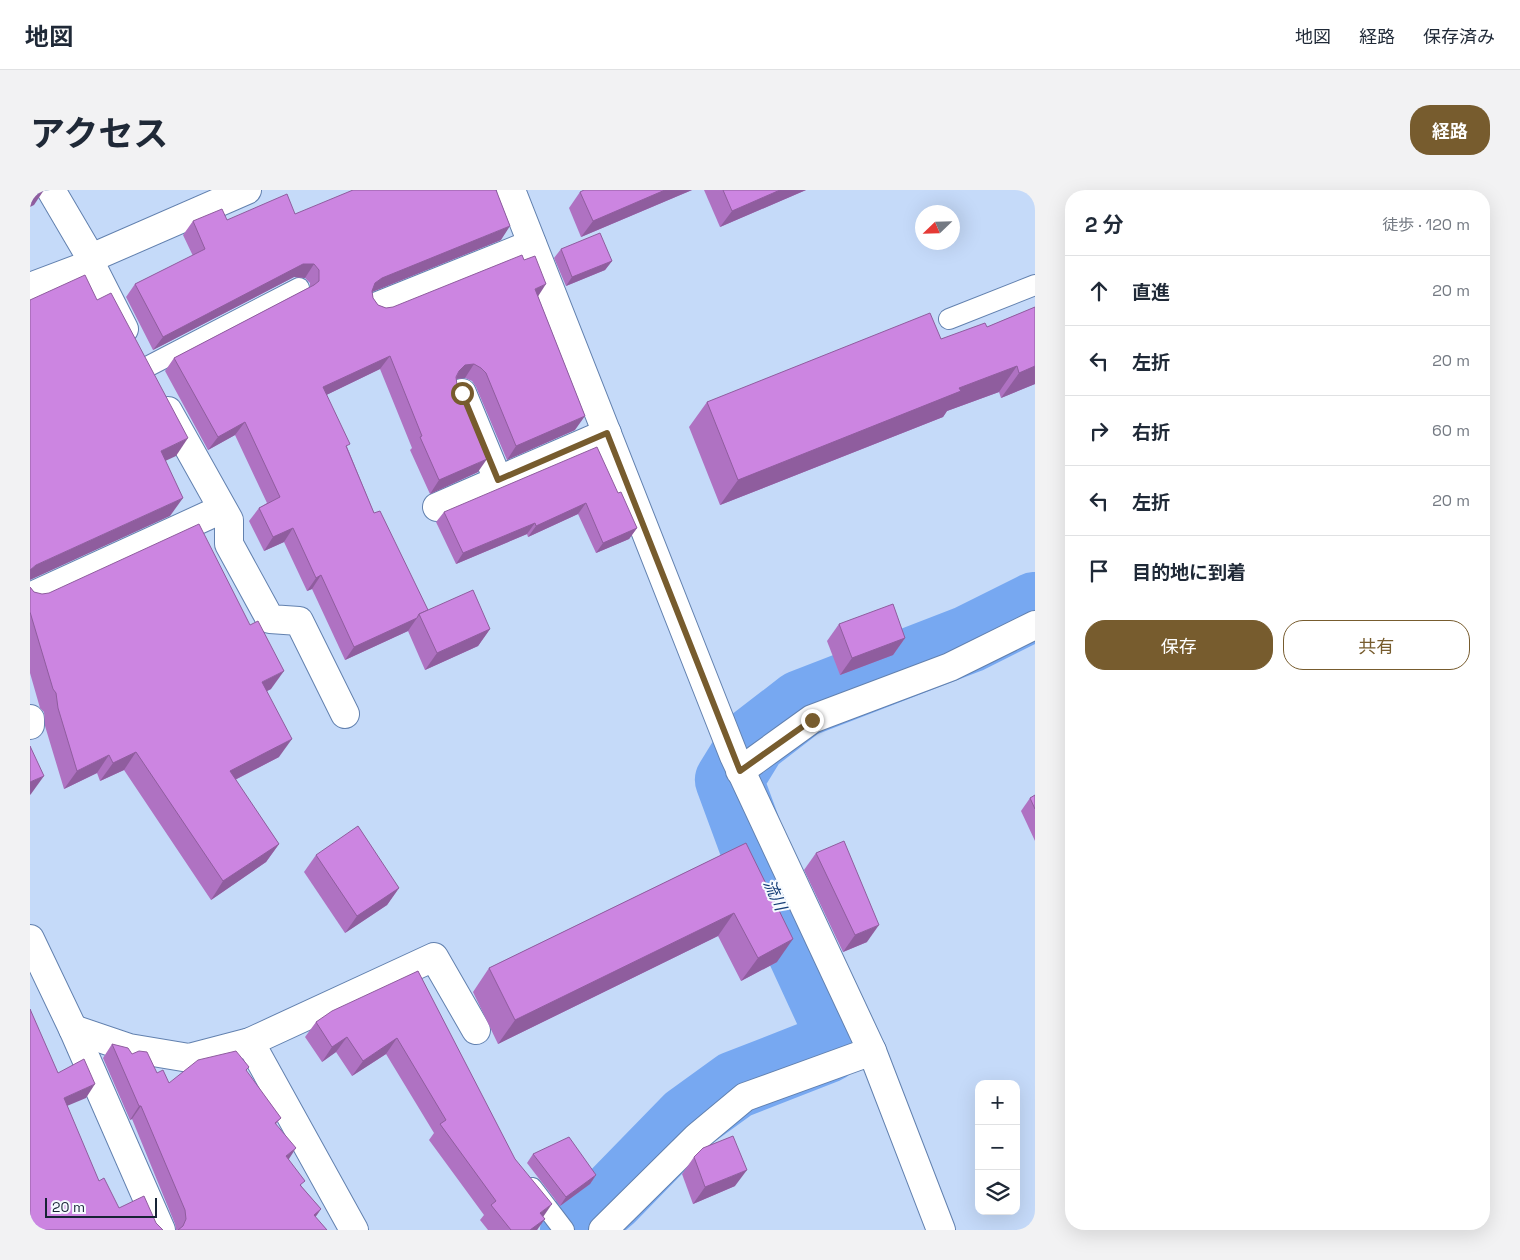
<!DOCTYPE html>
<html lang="ja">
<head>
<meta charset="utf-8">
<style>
	body { margin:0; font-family:"Space Grotesk","Noto Sans JP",sans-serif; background:#f2f2f3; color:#1f2937 }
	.controls { position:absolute; right:15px; bottom:15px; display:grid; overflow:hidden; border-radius:10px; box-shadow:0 5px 20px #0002 }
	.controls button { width:45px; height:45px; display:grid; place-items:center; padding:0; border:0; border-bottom:1px solid #e0e1e3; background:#fff; color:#1f2937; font:25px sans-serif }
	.compass { position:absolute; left:885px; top:15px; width:45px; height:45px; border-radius:50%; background:#fff; box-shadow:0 5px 20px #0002; rotate:247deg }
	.scale { position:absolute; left:15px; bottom:12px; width:112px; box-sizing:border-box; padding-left:5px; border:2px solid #172436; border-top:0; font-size:14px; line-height:18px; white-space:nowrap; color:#172436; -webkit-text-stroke:4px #f6faff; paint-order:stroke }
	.stop { position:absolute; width:15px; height:15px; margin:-11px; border:4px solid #775c2e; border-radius:50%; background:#fff }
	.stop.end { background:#775c2e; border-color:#fff; box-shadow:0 1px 5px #0008 }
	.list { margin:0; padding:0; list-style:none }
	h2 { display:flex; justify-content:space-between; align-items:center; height:65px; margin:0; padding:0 20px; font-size:21px }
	h2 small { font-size:16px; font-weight:400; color:#747a83 }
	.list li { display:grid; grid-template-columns:32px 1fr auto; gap:15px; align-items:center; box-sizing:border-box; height:70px; padding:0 20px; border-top:1px solid #e0e1e3 }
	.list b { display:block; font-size:19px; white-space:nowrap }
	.list em { font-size:16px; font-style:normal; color:#747a83 }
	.actions { display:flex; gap:10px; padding:15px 20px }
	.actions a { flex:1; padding:11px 0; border:1px solid #775c2e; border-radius:20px; text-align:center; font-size:18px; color:#775c2e }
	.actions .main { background:#775c2e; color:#fff }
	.icon { flex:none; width:28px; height:28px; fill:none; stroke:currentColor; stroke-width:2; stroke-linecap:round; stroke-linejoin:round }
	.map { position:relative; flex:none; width:1005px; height:1040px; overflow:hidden; border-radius:20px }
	header { display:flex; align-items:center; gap:30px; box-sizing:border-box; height:70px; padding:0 25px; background:#fff; border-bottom:1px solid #e0e1e3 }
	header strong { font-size:24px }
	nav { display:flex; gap:28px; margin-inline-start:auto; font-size:18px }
	.intro { display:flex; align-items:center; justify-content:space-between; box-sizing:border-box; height:120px; padding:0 30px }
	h1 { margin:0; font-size:35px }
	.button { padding:12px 22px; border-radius:20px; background:#775c2e; color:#fff; font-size:18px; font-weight:700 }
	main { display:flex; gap:30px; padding:0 30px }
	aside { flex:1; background:#fff; border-radius:20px; box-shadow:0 5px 20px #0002 }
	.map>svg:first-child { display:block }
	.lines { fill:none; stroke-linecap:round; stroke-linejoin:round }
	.river { stroke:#77a8f1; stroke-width:68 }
	.service-casing { stroke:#6281af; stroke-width:22 }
	.minor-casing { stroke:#6281af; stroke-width:30 }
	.service { stroke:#fff; stroke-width:20 }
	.minor { stroke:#fff; stroke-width:28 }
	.wall { fill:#af72c2 }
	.shaded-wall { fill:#8f5d9e }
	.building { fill:#cc85e1; stroke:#8f5d9e }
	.route { stroke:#775c2e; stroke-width:6 }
	.labels { text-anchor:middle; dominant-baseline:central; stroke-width:4; stroke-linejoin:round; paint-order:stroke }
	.water-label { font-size:16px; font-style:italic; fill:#163e77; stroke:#f6faff }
</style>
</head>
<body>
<header>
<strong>地図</strong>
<nav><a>地図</a><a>経路</a><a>保存済み</a></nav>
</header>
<div class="intro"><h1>アクセス</h1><a class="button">経路</a></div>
<main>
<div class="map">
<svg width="1005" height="1040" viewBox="0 0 1005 1040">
	<rect width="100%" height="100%" fill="#c5daf9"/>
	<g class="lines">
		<!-- river -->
		<polyline class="river" points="544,1040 581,1008 658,929 705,895 797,859 805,835 727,666 699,590 723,551 771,514 939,449 1005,416"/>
		<defs>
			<g id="service">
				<polyline points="919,129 1005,95"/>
				<polyline points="115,178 269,98"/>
				<polyline points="502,998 534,1040"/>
			</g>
			<g id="minor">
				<polyline points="481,0 704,566 842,861"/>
				<polyline points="61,68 217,0"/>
				<polyline points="61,74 94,139"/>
				<polyline points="0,97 61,74 61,68 21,0"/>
				<polyline points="348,116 502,54"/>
				<polyline points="432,203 468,290"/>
				<polyline points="138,221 199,330 199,354 240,429 269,431 315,524"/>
				<polyline points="407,317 577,243"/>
				<polyline points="0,407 192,319"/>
				<polyline points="0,529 0,535"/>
				<polyline points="710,581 782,529 920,477 1005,435"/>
				<polyline points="0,749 43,839 131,1040"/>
				<polyline points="43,839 99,858 159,868 220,852 404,767 446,840"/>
				<polyline points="220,852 324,1040"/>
				<polyline points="573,1040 667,947 715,907 842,861 911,1040"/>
			</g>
		</defs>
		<!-- service casing -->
		<use href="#service" class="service-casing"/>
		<!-- minor casing -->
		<use href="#minor" class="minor-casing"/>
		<!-- service -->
		<use href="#service" class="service"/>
		<!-- minor -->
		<use href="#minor" class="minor"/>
	</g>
	<!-- wall -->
	<g class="wall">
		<polygon points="662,0 551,47 539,18 550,2"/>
		<polygon points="674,0 776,0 690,37"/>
		<polygon points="265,24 471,50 342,102 343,108 348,115 356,118 507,107 545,240 477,270 446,197 442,191 435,188 426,189 427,195 448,282 400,304 380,260 382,258 350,179 296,205 344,323 398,420 460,439 448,456 395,480 378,441 315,470 282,399 277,401 254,352 234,361 219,331 229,318 237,313 205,245 178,260 135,181 144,168 280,97 280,93 275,88 264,87 123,160 96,107 105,94 163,66 153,45 163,31 197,30"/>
		<polygon points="531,59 582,71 575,80 536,96 524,68"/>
		<polygon points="1005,117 1005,194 971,208 969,202 917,221 913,227 690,315 659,237 677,212 957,137"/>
		<polygon points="588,303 607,338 599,349 566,363 548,324 498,347 497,344 426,374 406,332 414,322"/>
		<polygon points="0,397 4,402 241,499 237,501 249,567 205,590 249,654 236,672 181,710 94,580 70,591 67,583 34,599 15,536 14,522 10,518 0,483"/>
		<polygon points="809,434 875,448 863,465 810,485 797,451"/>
		<polygon points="1005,605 1005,651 991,621 1000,608"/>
		<polygon points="716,653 747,772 711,791 688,746 468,854 443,802 459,778"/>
		<polygon points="786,663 837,752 813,762 774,680"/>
		<polygon points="286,665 369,698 357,715 315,743 274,682"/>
		<polygon points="388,781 513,1027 507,1040 458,1040 450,1030 454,1025 399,950 404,943 356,864 322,886 306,862 292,872 275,847 286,832"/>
		<polygon points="82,854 102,864 127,883 139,893 219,877 216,881 251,928 246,934 258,969 272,997 291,1019 285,1027 297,1040 146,1040 145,1034 102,929 100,930 73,868"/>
		<polygon points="503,964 566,985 560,994 530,1016 497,973"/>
		<polygon points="664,967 705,996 663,1014 652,984"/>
	</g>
	<!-- shaded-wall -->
	<g class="shaded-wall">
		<polygon points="12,0 14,0 4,15 0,17 0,6"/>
		<polygon points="635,0 662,0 551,47 563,31"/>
		<polygon points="750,0 776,0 690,37 702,21"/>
		<polygon points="480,36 471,50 342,102 335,107 345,93 352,88"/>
		<polygon points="582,71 575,80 536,96 542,87"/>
		<polygon points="273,74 284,74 275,88 264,87 123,160 133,147"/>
		<polygon points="516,94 507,108 505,99"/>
		<polygon points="360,166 350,179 284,211 293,197"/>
		<polygon points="444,174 435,188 426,189 429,181 435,175"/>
		<polygon points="987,176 969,202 917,221 913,227 690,315 708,290 929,198"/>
		<polygon points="1005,176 1005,194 971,208 989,183"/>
		<polygon points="555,226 545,240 477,270 486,256"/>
		<polygon points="215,232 205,245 178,260 188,247"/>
		<polygon points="158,248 146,266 118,279 131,261"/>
		<polygon points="457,269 448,282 400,304 409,290"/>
		<polygon points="153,308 140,326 0,390 0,380 6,375"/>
		<polygon points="556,313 548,324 498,347 506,336"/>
		<polygon points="505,333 497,344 426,374 433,363"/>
		<polygon points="263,338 254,352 234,361 243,347"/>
		<polygon points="607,338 599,349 566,363 573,353"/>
		<polygon points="291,385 282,399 277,401 286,388"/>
		<polygon points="387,428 378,441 315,470 324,457"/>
		<polygon points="460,439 448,456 395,480 407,463"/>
		<polygon points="875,448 863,465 810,485 822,468"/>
		<polygon points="254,481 241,499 219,510 232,492"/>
		<polygon points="262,549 249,567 187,599 200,581"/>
		<polygon points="106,562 94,580 70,591 83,573"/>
		<polygon points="79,565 67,583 34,599 47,581"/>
		<polygon points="14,586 1,604 0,605 0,592"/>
		<polygon points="249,654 236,672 181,710 193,691"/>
		<polygon points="369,698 357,715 315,743 327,726"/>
		<polygon points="704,723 688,746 468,854 485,830"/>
		<polygon points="849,735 837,752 813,762 825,745"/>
		<polygon points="763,749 747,772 711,791 728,768"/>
		<polygon points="317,847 306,862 292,872 302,857"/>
		<polygon points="367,848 356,864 322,886 333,871"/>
		<polygon points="65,894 56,908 25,921 34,908"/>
		<polygon points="109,916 111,916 102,929 100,930"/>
		<polygon points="266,958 257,972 256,966"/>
		<polygon points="717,980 705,996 663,1014 675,997"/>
		<polygon points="566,985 560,994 530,1016 536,1007"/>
		<polygon points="522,1014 511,1030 510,1023"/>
		<polygon points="291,1019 282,1032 284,1025"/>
		<polygon points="515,1029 507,1040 500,1040"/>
	</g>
	<!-- building -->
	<g class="building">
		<polygon points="0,0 12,0 0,6"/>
		<polygon points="323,0 466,0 480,36 352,88 345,93 342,101 343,108 348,115 356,118 363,117 492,65 494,70 505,66 516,94 505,99 555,226 486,256 456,183 451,178 444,174 435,175 429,181 426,187 427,195 457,269 409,290 390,247 392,246 360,166 293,197 320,254 316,256 344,323 350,321 398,420 389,424 387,428 324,457 291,385 286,388 263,338 243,347 229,318 250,307 215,232 188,247 144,168 284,95 289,91 289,80 284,74 273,74 133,147 105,94 175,59 163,31 192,19 197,30 257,4 265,24"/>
		<polygon points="554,0 635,0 563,31 550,2"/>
		<polygon points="693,0 750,0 702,21"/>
		<polygon points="570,43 582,71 542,87 531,59"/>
		<polygon points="55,85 67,110 81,103 158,248 131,261 153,308 6,375 0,380 0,110"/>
		<polygon points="1005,117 1005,176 989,183 987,176 929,198 931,201 708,290 677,212 900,123 911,149 955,133 957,137"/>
		<polygon points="567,257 588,303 591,302 607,338 573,353 556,313 506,336 505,333 433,363 414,322"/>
		<polygon points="169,334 220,435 228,431 254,481 232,492 262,549 200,581 249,654 193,691 106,562 83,573 79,565 47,581 28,518 26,503 23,499 0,422 0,397 4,402 12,404 19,403"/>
		<polygon points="443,400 460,439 407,463 389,424"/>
		<polygon points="863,414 875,448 822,468 809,434"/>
		<polygon points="0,556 14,586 0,592"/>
		<polygon points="1005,605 1005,619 1000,608"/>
		<polygon points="328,636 369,698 327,726 286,665"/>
		<polygon points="814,651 849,735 825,745 786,663"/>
		<polygon points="716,653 763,749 728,768 704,723 485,830 459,778"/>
		<polygon points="388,781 485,969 522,1014 510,1023 515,1029 500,1040 481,1040 461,1015 466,1011 410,934 416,930 367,848 333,871 317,847 302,857 286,832 302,821"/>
		<polygon points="0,819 28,883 54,869 65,894 34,908 69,991 74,988 89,1018 114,1006 126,1033 133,1040 0,1040"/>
		<polygon points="82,854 98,858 102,864 109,861 117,862 127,883 133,880 139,893 168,870 206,861 219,877 216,880 251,928 245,933 266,958 256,966 275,991 270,995 291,1019 284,1025 297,1040 148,1040 153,1036 156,1029 155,1020 111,916 109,916"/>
		<polygon points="703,946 717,980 675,997 664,967 673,958"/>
		<polygon points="539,947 566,985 536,1007 503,964"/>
	</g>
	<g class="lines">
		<!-- route -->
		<polyline class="route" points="432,203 468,290 577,243 710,581 782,530"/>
	</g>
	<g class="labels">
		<!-- water labels -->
		<g class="water-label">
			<text transform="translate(745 705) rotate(65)">流川</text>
		</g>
	</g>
</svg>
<div class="controls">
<button>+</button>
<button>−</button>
<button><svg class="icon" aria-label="layers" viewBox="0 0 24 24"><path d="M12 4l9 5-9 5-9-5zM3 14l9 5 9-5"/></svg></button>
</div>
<svg class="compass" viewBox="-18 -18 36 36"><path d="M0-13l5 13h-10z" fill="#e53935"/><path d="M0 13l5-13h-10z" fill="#747a83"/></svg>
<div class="scale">20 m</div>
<div class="stop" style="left:432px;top:203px"></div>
<div class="stop end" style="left:782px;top:530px"></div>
</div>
<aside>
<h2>2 分<small>徒歩 · 120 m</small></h2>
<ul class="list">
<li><svg class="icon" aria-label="ahead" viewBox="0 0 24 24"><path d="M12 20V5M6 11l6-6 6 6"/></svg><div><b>直進</b></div><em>20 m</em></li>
<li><svg class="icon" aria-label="left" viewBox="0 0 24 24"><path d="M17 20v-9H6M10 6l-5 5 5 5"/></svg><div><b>左折</b></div><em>20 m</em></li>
<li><svg class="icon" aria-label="right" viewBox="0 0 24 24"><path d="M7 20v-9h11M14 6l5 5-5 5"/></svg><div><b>右折</b></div><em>60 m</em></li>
<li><svg class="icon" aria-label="left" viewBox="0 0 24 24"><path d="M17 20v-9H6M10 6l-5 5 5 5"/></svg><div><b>左折</b></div><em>20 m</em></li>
<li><svg class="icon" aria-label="arrive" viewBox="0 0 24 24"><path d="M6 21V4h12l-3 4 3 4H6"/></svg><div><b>目的地に到着</b></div></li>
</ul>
<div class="actions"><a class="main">保存</a><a>共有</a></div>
</aside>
</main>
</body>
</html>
